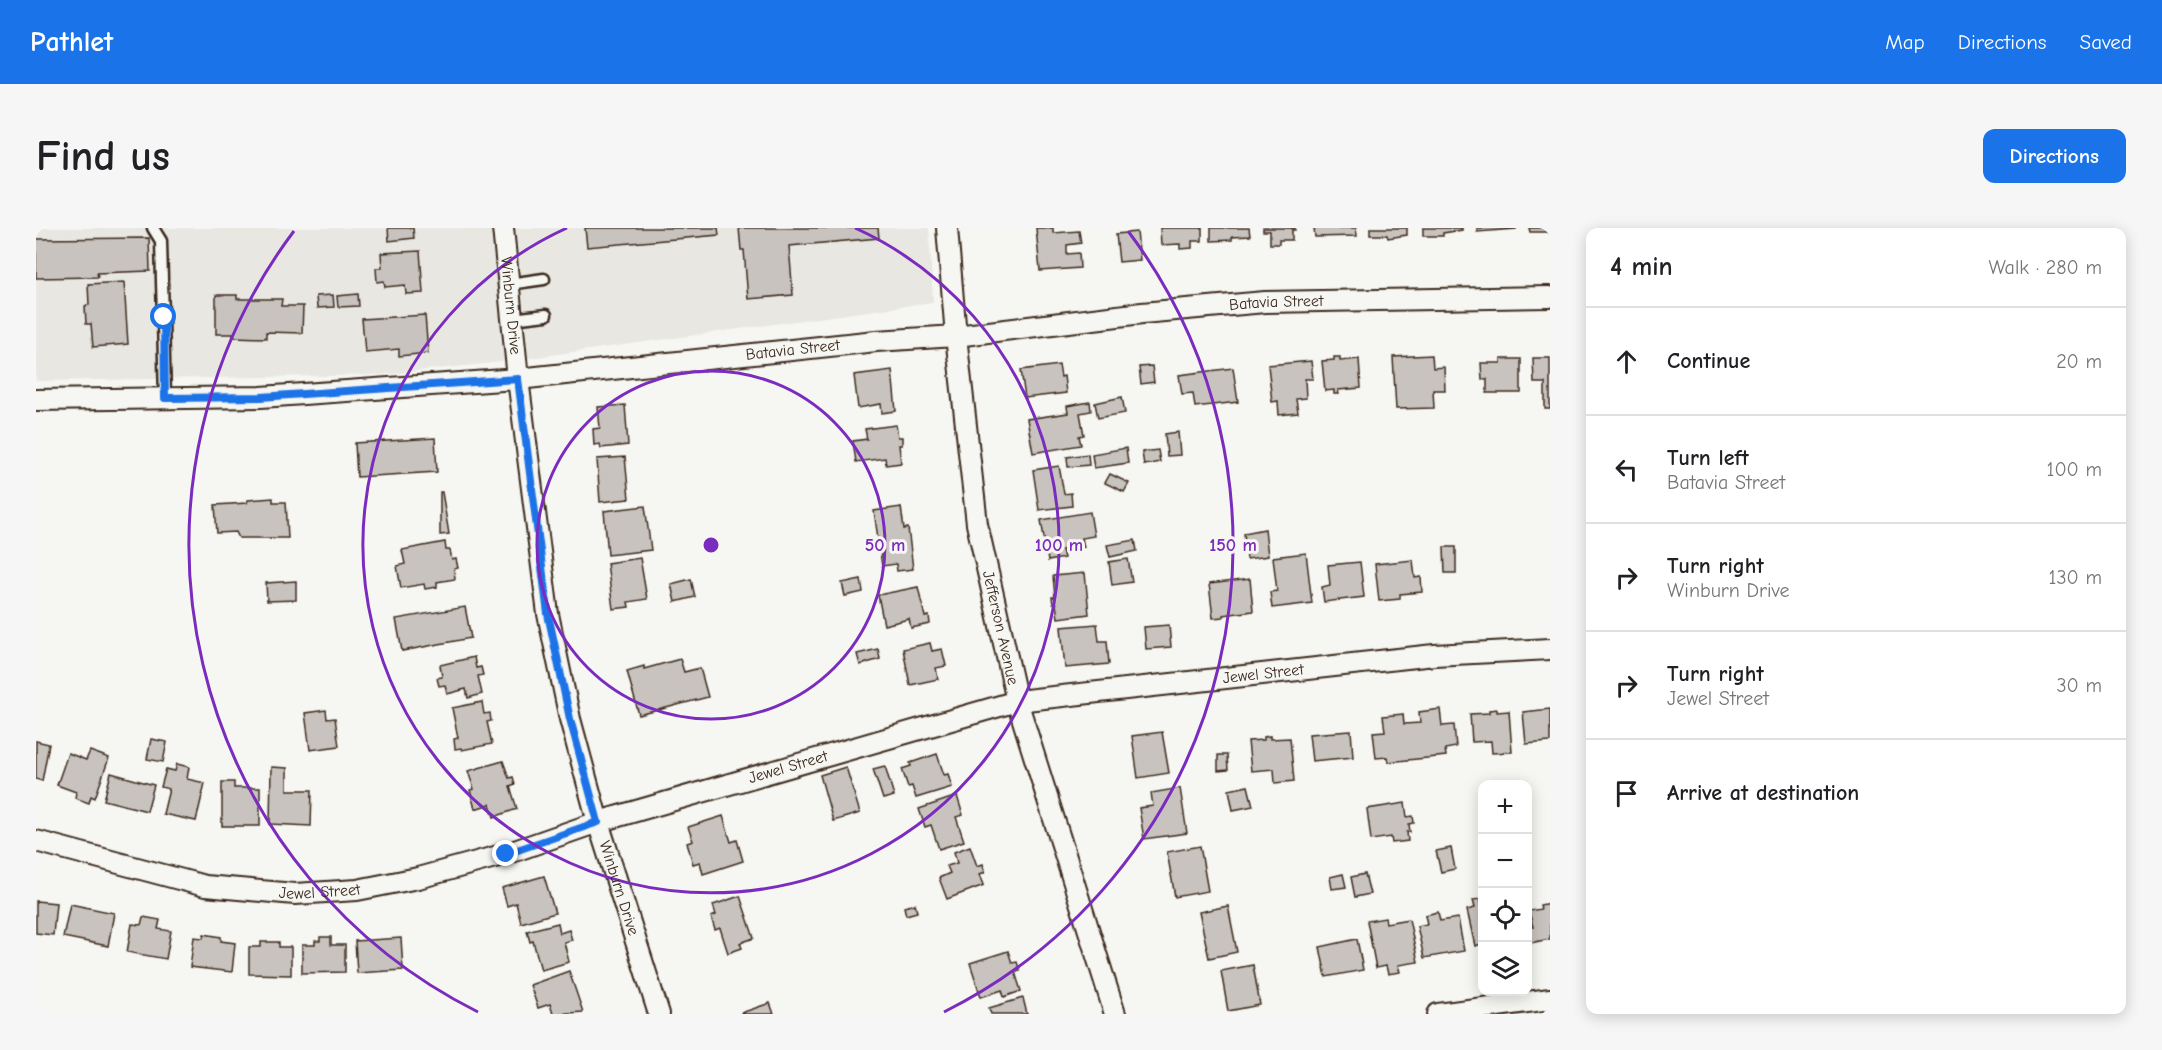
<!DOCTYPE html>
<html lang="en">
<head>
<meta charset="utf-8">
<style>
	body { margin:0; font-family:"Comic Neue",sans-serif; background:#f6f6f6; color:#202124 }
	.controls { position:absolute; right:18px; bottom:18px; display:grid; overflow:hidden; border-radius:12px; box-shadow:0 3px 15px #0003 }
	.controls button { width:54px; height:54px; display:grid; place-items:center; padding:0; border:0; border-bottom:2px solid #e0e0e0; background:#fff; color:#202124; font:30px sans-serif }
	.stop { position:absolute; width:18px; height:18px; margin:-14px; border:4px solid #1a73e8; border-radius:50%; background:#fff }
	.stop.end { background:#1a73e8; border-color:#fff; box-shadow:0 2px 6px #0008 }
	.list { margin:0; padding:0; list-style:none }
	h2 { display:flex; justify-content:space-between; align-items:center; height:78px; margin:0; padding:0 24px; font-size:26px }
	h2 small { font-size:20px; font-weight:400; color:#757577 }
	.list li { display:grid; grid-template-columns:39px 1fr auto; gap:18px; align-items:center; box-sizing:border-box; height:108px; padding:0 24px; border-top:2px solid #e0e0e0 }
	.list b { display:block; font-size:22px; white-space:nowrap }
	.list p { margin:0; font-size:20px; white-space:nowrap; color:#757577 }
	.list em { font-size:20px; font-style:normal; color:#757577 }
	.icon { flex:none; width:33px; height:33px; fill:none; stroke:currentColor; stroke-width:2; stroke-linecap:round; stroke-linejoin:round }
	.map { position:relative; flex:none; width:1514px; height:786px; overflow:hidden; border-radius:12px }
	header { display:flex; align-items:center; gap:36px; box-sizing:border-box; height:84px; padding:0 30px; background:#1a73e8; color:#fff }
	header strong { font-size:28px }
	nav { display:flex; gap:33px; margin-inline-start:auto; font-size:21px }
	.intro { display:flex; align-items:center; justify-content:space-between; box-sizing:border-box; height:144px; padding:0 36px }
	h1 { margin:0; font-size:42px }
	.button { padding:15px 27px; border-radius:12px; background:#1a73e8; color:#fff; font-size:21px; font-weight:700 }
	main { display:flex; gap:36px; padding:0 36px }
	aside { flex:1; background:#fff; border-radius:12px; box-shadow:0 3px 15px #0003 }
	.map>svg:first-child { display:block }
	.built { fill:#e8e7e2 }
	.building { fill:#c8c3be; stroke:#3b2a1e; stroke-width:1.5 }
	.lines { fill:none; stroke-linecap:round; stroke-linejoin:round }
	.lane-casing { stroke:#3b2a1e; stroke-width:15 }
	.street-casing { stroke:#3b2a1e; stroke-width:24 }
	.lane { stroke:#f6f6f2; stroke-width:10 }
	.street { stroke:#f6f6f2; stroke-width:20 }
	.route { stroke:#1a73e8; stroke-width:8 }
	.ring { fill:none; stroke:#7b2cbf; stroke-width:3 }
	.labels { text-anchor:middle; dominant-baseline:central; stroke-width:6; stroke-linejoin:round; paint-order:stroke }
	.street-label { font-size:16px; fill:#3b2a1e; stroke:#f6f6f2 }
	.centre { fill:#7b2cbf; stroke:#f6f6f2; stroke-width:3 }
	.ring-label { font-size:18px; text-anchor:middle; font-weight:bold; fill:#7b2cbf; stroke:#f6f6f2; stroke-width:6; stroke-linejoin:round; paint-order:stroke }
</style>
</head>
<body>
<header>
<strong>Pathlet</strong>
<nav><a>Map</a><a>Directions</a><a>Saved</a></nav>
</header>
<div class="intro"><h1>Find us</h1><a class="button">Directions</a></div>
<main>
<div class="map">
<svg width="1514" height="786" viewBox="0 0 1514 786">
	<rect width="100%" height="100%" fill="#f6f6f2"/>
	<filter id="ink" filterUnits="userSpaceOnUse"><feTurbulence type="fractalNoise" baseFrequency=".0167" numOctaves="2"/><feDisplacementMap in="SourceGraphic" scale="12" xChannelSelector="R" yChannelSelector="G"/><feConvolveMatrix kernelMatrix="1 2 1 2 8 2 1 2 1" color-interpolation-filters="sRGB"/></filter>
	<g filter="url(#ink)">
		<!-- built -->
		<polygon class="built" points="0,0 893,0 897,74 457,135 344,147 0,153"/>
		<!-- building -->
		<g class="building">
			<polygon points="352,0 377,0 378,10 353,13"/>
			<polygon points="549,0 682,0 683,7 551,19"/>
			<polygon points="703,0 842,0 843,10 753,18 757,67 712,71 708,22 705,22"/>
			<polygon points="1000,0 1017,0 1017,5 1043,3 1045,15 1031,17 1031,26 1043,25 1044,40 1004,43"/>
			<polygon points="1124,0 1166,0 1166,13 1156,13 1156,20 1144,21 1144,16 1125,17"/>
			<polygon points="1175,0 1213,0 1214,8 1196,9 1196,12 1175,13"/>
			<polygon points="1227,0 1259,0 1259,2 1256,2 1256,12 1243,12 1243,16 1234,16 1234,3 1227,3"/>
			<polygon points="1278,0 1320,0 1321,8 1279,9"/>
			<polygon points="1334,0 1371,0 1371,7 1352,10 1351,7 1334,7"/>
			<polygon points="1387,0 1426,0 1426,2 1407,5 1407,8 1387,8"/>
			<polygon points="1441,0 1480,0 1480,1 1441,4"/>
			<polygon points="1493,0 1514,0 1514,6 1513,4 1494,4"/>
			<polygon points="1101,4 1104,32 1083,34 1080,6"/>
			<polygon points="113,10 114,43 61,45 62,49 0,50 0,11"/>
			<polygon points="384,23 387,65 370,66 369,57 349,59 348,53 341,54 340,40 346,40 345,25"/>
			<polygon points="88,54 92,116 57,119 55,96 50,96 49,78 53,77 52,56"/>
			<polygon points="322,66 323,78 302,79 301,68"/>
			<polygon points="180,67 201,67 201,71 246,71 245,78 267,78 266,105 230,104 230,110 197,109 197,106 180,106"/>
			<polygon points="297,67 298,79 281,80 280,68"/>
			<polygon points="389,87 392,125 363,128 363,121 329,124 326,91"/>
			<polygon points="1396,127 1397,140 1408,139 1409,162 1397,162 1398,180 1360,181 1357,129"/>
			<polygon points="1298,129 1304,129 1304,133 1323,131 1325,160 1302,162 1303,166 1298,166 1298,162 1289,163 1286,133 1298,132"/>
			<polygon points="1497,130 1514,130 1514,181 1509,181 1509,155 1498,155"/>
			<polygon points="1465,131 1485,131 1485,165 1451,165 1451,151 1446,151 1445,135 1465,135"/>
			<polygon points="1275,133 1277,151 1269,151 1270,170 1260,171 1262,185 1243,187 1242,173 1236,174 1232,137"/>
			<polygon points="1023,137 1025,149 1028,148 1030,165 989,170 985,142"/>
			<polygon points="1116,138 1118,154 1105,156 1103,139"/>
			<polygon points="1197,140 1202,174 1159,179 1157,165 1146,166 1143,147"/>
			<polygon points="856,142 860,183 846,185 845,176 822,180 818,147"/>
			<polygon points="1086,169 1089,185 1062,190 1059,175"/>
			<polygon points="1054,174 1055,183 1044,185 1048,207 1043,208 1045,217 997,225 991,191 1032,185 1031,178"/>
			<polygon points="589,177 592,217 565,220 564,216 558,217 557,201 564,200 562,179"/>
			<polygon points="860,197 862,209 866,209 866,217 863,217 865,235 850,237 849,230 820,234 817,213 831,211 829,201"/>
			<polygon points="1142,204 1144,227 1131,228 1129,206"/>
			<polygon points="399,210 401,244 321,249 319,215"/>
			<polygon points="1090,220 1092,235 1058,240 1056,226"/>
			<polygon points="1122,222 1124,234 1108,237 1106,224"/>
			<polygon points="1052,226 1053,237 1032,239 1031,229"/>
			<polygon points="589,229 593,271 564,274 561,231"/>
			<polygon points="1023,238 1028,266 1035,265 1036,278 1003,282 997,242"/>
			<polygon points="1074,246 1093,255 1088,264 1069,255"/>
			<polygon points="404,264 406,264 413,306 404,307"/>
			<polygon points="237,270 237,274 250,274 252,310 203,310 200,304 181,305 179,277 211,275 212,272"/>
			<polygon points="609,278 615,322 572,327 568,283"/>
			<polygon points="865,279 868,301 872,300 877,341 861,343 860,336 846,338 838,283"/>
			<polygon points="1054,284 1058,308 1046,310 1048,319 1026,322 1028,330 1012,333 1005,292"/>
			<polygon points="1229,301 1232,328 1211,331 1208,305"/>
			<polygon points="1099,312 1101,323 1074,329 1071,317"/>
			<polygon points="409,314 410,322 414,322 416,332 420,331 422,340 418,341 419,351 401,354 401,359 389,361 388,356 365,360 361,338 369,336 366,322"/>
			<polygon points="1408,319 1420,319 1420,345 1409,345"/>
			<polygon points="1270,325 1276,375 1236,380 1234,364 1241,363 1237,329"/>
			<polygon points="604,330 611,371 592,374 593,379 577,381 571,335"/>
			<polygon points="1092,331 1096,354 1076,357 1073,334"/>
			<polygon points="1377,332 1379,350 1385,349 1386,364 1364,366 1364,371 1343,373 1339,336"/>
			<polygon points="1324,334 1328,369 1288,374 1286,359 1294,357 1292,337"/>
			<polygon points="1049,345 1053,386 1022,390 1020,376 1017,376 1016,369 1019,369 1017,348"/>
			<polygon points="655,351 659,369 639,374 635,356"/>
			<polygon points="825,351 827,364 809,368 806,355"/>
			<polygon points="1214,351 1217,383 1187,387 1187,389 1177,390 1173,356"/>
			<polygon points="260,353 260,372 231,373 230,355"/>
			<polygon points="882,359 889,389 893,388 894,396 875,400 873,391 848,397 842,367"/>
			<polygon points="429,379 435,410 366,423 360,391"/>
			<polygon points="1061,396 1063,413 1071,413 1073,436 1029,440 1025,399"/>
			<polygon points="1133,397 1135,419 1110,421 1108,399"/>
			<polygon points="894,415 896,423 906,421 910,438 900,440 902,451 874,457 867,421"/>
			<polygon points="842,421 844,431 824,437 821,426"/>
			<polygon points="438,429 440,440 445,439 447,447 442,448 446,466 432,470 430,461 411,466 409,457 403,458 401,450 406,449 404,437"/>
			<polygon points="644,431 648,444 664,440 672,469 603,487 591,443 608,438 608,441"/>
			<polygon points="446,474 448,486 454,485 455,493 451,494 456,516 426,522 425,520 419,521 418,511 422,510 416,480"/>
			<polygon points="1404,481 1406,498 1418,497 1420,519 1409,521 1410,528 1352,534 1351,529 1340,530 1337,504 1349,503 1347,488 1367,486 1368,496 1384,495 1383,484"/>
			<polygon points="1461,481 1461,484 1473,483 1476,524 1456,525 1455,513 1436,514 1434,486 1453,485 1453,482"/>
			<polygon points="1514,481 1514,514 1490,516 1487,484"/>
			<polygon points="290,482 291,491 299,490 303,518 274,522 269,485"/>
			<polygon points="1315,503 1317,529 1276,533 1273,506"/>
			<polygon points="1126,504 1133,545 1102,550 1096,508"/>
			<polygon points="1234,508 1234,511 1254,510 1258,553 1239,555 1238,541 1215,543 1212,513 1228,512 1228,509"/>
			<polygon points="115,511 131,514 127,534 111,531"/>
			<polygon points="0,513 13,516 6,553 0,551"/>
			<polygon points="54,523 73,530 59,570 55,568 53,575 39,570 40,564 21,557 32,525 50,532"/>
			<polygon points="901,526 908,547 912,546 916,559 880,570 876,558 872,559 866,541 875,538 874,535"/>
			<polygon points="1182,527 1191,527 1192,542 1182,543"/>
			<polygon points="467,533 473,550 477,549 479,556 474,558 481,581 458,589 454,576 439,581 434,562 438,561 432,543"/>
			<polygon points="141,536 153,539 151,551 169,555 160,593 127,586 133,561 125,559 130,541 139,543"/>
			<polygon points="849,538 858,568 847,571 837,541"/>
			<polygon points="235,539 251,540 251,562 276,562 275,598 234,596"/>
			<polygon points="810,539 824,585 797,593 784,547"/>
			<polygon points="75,545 118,557 111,583 68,572"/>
			<polygon points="186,554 198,554 198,560 224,560 224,598 186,598"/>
			<polygon points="1212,558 1217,578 1197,582 1193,562"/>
			<polygon points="1144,560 1151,605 1108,611 1103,580 1117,578 1115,565"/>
			<polygon points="921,568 927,587 920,589 928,613 903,621 895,597 889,599 883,581"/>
			<polygon points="1369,575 1371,589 1377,588 1378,595 1373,596 1374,604 1371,604 1372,613 1356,615 1355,609 1335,612 1331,581"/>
			<polygon points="687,588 695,614 701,612 707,633 667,646 664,634 657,636 651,615 657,613 652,599"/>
			<polygon points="934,618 941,638 947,636 949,644 944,646 948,657 911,671 903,650 914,645 911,638 921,635 918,624"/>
			<polygon points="1164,618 1172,663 1139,669 1131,624"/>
			<polygon points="1415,620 1419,641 1405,644 1400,623"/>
			<polygon points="1307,646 1310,659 1296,661 1294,649"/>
			<polygon points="1329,646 1334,666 1319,669 1315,649"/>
			<polygon points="508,648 519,685 485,695 480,675 471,678 466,660"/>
			<polygon points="704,668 718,710 704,715 706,720 692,725 684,700 679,702 675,689 680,687 677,677"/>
			<polygon points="1444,671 1446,678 1446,716 1439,718 1431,682 1439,680 1437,672"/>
			<polygon points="0,673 20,675 17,707 0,705"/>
			<polygon points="1514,675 1514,711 1494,715 1492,699 1497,699 1493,683 1505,681 1504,677"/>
			<polygon points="34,676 78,685 72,718 27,709"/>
			<polygon points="879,676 881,684 870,687 868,679"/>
			<polygon points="1192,678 1201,724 1173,730 1163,684"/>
			<polygon points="1402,684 1404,693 1422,690 1428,723 1388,730 1381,698 1391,696 1389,687"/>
			<polygon points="107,689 124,692 122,701 135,703 130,731 91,724 96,696 105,697"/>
			<polygon points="1349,690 1350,695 1373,691 1382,734 1362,737 1364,744 1352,746 1350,738 1340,740 1331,693"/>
			<polygon points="522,695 524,705 533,702 536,712 528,714 533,734 505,742 497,713 494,714 491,703"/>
			<polygon points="168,706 185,709 185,713 199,715 196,744 154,739 158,709 167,710"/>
			<polygon points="284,709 295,709 295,717 309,717 309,744 266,745 266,717 279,717 279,713 284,713"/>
			<polygon points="365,710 367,742 321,745 319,713"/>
			<polygon points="1321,711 1327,742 1290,749 1284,719"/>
			<polygon points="225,714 243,714 243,719 255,719 255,747 213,746 213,719 225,719"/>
			<polygon points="972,723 976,735 981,734 984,743 979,744 985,763 968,769 966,762 945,769 934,735"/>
			<polygon points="1217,737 1224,777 1192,783 1185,743"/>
			<polygon points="533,743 547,784 517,786 514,776 502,780 494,757"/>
			<polygon points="987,770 991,786 955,786 953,780"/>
			<polygon points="734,775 738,786 705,786 705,785"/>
		</g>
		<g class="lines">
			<defs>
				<g id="lane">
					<polyline points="117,0 125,13 129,170"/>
					<polyline points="473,56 508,51"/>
					<polyline points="476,91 510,87"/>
				</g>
				<g id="street">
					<path id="s1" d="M467 0 482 151 512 386 534 491 562 594 623 786"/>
					<path id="s2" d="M911 0 920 108 941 296 981 473 1079 786"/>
					<path id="s3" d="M0 172 225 169 482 151 840 113 920 108 1106 85 1229 74 1514 69"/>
					<path id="s4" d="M0 613 169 658 259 666 321 662 382 650 470 626 562 594 981 473 1398 427 1514 421"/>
					<polyline points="1402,786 1514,771"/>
				</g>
			</defs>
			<!-- lane casing -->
			<use href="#lane" class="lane-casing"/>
			<!-- street casing -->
			<use href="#street" class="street-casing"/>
			<!-- lane -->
			<use href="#lane" class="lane"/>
			<!-- street -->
			<use href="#street" class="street"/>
		</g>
	</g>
	<g class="lines" filter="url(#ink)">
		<!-- route -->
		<polyline class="route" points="128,89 129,170 225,169 482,151 512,386 534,491 562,594 470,626"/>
	</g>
	<!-- distance rings -->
	<g class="ring">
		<circle cx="675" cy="317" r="174"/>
		<path d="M819 0A348 348 0 1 1 531 0"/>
		<path d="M442 784A522 522 0 0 1 258 3M1092 3A522 522 0 0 1 908 784"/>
	</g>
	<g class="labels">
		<!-- street labels -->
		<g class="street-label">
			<text stroke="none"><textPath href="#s3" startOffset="1245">Batavia Street</textPath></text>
			<text stroke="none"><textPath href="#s1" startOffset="78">Winburn Drive</textPath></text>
			<text stroke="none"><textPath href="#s3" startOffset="759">Batavia Street</textPath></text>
			<text stroke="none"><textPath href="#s2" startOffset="404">Jefferson Avenue</textPath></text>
			<text stroke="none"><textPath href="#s4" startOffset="1262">Jewel Street</textPath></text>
			<text stroke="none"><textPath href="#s4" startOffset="776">Jewel Street</textPath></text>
			<text stroke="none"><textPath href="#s1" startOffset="672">Winburn Drive</textPath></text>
			<text stroke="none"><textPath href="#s4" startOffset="290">Jewel Street</textPath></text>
		</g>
	</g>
	<circle cx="675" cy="317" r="9" class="centre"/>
	<g class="ring-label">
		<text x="849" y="323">50 m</text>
		<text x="1023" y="323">100 m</text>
		<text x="1197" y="323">150 m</text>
	</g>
</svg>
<div class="controls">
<button>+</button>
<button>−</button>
<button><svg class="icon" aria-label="locate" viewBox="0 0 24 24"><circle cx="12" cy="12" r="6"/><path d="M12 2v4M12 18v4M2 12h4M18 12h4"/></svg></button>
<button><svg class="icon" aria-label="layers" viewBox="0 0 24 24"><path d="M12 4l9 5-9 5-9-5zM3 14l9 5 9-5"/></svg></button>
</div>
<div class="stop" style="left:128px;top:89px"></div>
<div class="stop end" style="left:470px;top:626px"></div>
</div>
<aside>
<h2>4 min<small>Walk · 280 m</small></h2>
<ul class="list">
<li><svg class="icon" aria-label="ahead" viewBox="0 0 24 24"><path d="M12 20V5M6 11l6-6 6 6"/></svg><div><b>Continue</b></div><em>20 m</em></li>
<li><svg class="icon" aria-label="left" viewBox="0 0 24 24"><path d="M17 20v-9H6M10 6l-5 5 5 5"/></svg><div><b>Turn left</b><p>Batavia Street</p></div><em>100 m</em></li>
<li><svg class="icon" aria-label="right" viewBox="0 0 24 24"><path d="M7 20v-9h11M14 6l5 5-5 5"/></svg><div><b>Turn right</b><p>Winburn Drive</p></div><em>130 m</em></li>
<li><svg class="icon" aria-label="right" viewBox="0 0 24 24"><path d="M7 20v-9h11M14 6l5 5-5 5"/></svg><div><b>Turn right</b><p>Jewel Street</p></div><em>30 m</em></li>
<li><svg class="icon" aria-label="arrive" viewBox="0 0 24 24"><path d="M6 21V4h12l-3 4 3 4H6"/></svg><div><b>Arrive at destination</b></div></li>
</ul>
</aside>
</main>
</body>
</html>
